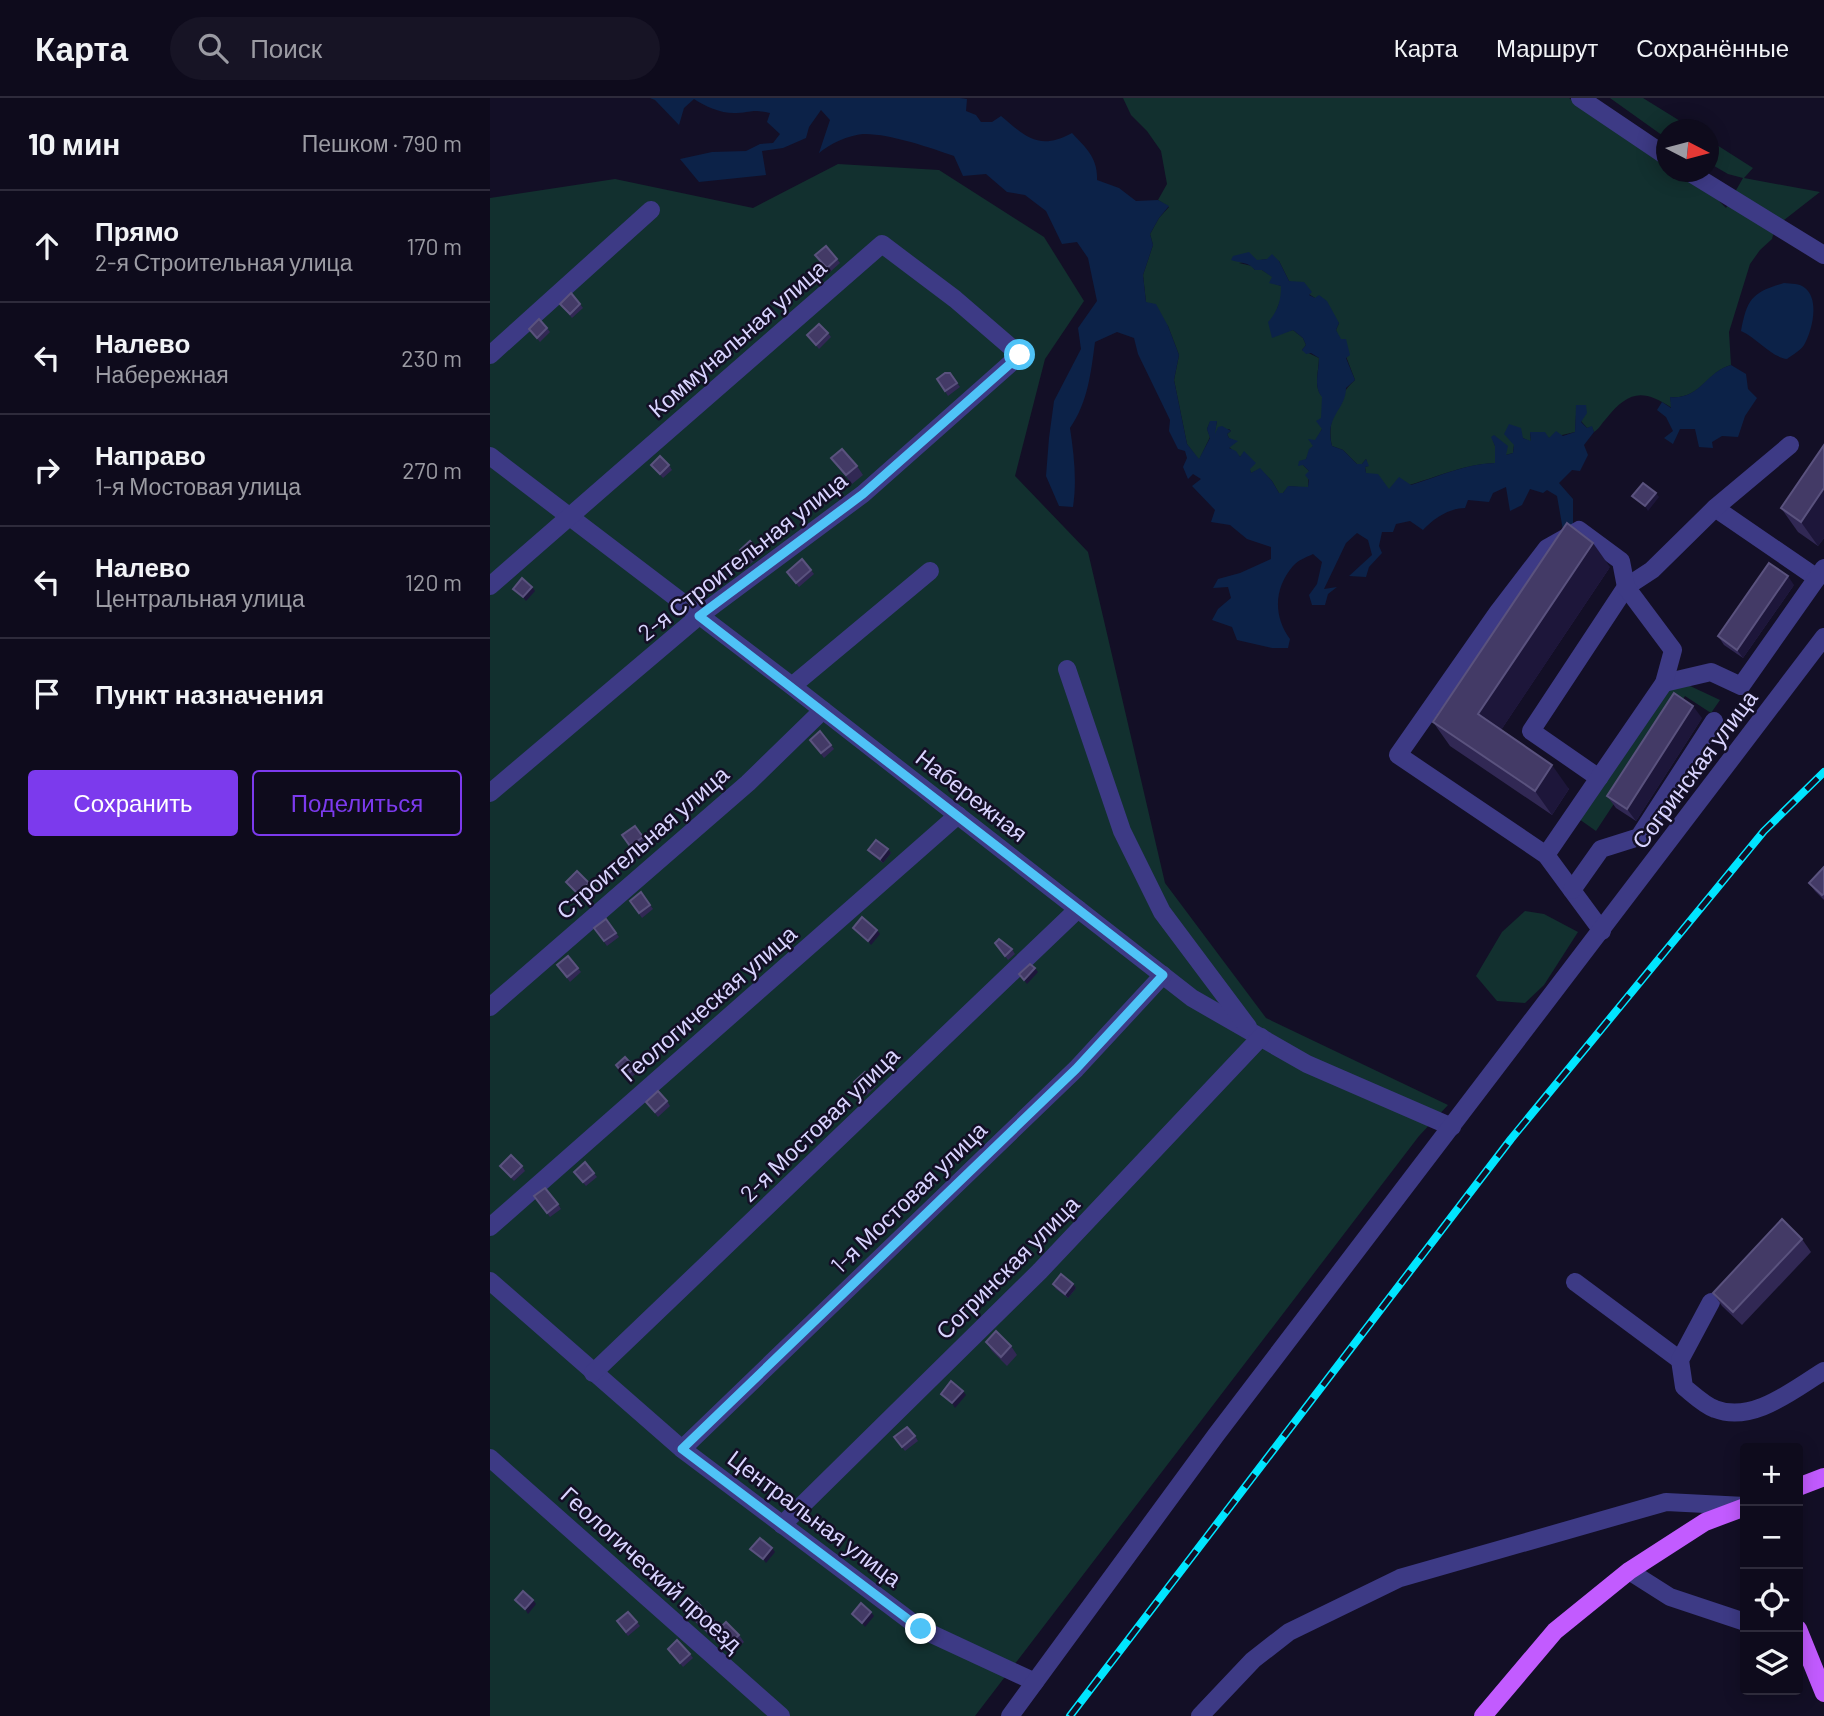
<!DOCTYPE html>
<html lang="ru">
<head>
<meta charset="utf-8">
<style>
	body { margin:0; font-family:Barlow,sans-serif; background:#171425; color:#f1f3f6 }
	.controls { position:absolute; right:21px; bottom:21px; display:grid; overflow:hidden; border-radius:7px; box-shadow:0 4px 18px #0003 }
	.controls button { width:63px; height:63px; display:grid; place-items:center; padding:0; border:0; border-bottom:2px solid #2e2b3b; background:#0e0b1c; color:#f1f3f6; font:35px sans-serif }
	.compass { position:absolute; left:1166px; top:21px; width:63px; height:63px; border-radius:50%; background:#0e0b1c; box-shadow:0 4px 18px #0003; rotate:96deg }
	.stop { position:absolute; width:21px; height:21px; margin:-16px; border:5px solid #4fc3f7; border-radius:50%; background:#fff }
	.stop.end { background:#4fc3f7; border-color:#fff; box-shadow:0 2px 7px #0008 }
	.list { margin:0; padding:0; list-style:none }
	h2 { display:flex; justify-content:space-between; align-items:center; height:91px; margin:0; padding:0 28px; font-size:30px }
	h2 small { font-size:23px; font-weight:400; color:#9b9ba3 }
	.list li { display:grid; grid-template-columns:46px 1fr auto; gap:21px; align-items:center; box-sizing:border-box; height:112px; padding:0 28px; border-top:2px solid #2e2b3b }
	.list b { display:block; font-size:26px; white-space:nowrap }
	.list p { margin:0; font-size:23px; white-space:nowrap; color:#9b9ba3 }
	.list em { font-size:23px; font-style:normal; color:#9b9ba3 }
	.actions { display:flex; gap:14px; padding:21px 28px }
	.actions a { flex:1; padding:16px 0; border:2px solid #7c3aed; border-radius:7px; text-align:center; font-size:24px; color:#7c3aed }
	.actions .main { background:#7c3aed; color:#fff }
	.icon { flex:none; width:38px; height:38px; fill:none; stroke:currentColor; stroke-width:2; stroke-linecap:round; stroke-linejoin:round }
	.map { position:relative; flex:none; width:1334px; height:1618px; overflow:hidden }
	header { display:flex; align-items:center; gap:42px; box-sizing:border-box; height:98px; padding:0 35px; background:#0e0b1c; border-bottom:2px solid #2e2b3b }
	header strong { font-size:33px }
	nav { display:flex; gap:38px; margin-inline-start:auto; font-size:24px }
	.search { width:490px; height:63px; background:#171425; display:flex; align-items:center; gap:18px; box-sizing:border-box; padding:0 24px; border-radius:38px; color:#9b9ba3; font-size:26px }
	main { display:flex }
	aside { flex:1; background:#0e0b1c }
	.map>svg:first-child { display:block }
	.green { fill:#12302f }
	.water { fill:#0c2248 }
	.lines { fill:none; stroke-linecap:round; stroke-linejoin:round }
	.minor { stroke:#3d3a85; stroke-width:18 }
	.major { stroke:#c25bff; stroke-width:18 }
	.rail-casing { stroke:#00e5ff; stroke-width:8 }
	.rail { stroke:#130f26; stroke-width:5; stroke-dasharray:16; stroke-linecap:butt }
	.wall { fill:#312854 }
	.shaded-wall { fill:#1d163a }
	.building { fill:#433a66; stroke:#5a527e; stroke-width:2 }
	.route { stroke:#4fc3f7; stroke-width:9 }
	.labels { text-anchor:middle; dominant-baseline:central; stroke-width:5; stroke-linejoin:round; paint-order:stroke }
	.street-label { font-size:23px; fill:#d9d4ff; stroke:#130f26 }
</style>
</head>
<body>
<header>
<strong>Карта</strong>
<div class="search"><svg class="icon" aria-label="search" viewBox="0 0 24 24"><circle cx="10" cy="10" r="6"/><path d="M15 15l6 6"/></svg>Поиск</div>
<nav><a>Карта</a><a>Маршрут</a><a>Сохранённые</a></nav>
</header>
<main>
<aside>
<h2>10 мин<small>Пешком · 790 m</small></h2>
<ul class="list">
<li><svg class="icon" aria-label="ahead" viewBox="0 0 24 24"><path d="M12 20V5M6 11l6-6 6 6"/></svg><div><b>Прямо</b><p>2-я Строительная улица</p></div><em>170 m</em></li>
<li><svg class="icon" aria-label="left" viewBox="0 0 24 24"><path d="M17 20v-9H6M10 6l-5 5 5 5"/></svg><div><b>Налево</b><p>Набережная</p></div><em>230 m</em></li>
<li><svg class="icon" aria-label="right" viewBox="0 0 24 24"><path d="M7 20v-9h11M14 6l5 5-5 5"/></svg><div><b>Направо</b><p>1-я Мостовая улица</p></div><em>270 m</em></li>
<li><svg class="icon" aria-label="left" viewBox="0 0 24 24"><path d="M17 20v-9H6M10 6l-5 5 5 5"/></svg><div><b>Налево</b><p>Центральная улица</p></div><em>120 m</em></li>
<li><svg class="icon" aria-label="arrive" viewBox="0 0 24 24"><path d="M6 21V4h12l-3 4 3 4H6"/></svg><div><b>Пункт назначения</b></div></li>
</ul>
<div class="actions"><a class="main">Сохранить</a><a>Поделиться</a></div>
</aside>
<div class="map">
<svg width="1334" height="1618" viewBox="0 0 1334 1618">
	<rect width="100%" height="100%" fill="#130f26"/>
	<!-- green -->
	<g class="green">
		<path d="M633 0H1079L1176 63V74H1195L1213 87 1236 110 1253 80 1238 76 1219 65V42L1263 70 1254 80 1330 94 1285 129 1282 141 1270 152 1260 166 1239 234 1241 267C1216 274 1211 302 1180 299L1182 310C1152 290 1138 293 1115 322 1111 326 1110 330 1104 334L1102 329 1097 330 1086 317 1085 334 1059 340 1040 334 1041 344 1033 340 1024 347 1023 355 1016 357 1002 339 1005 348 1006 365C968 366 936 385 899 392L876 375 875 369 878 368 876 361 872 366H867L853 352 842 348C836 326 848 297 865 282L846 232 849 225 825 200 799 183 789 163 778 161 749 165 762 168 765 172H772L783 179 780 184 791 188V201L785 216 795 234 803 232 813 240 816 247 812 252 829 260C829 273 823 288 832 298V331L816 361 809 367H813L819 373 818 390 799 388 793 395H789L782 383 770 371 761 375 753 356 750 359 739 349 743 342 739 340 737 336 741 333 739 331 724 337 727 323 720 324 717 331 720 339 709 362 697 346 684 282 689 257 678 228 656 204 653 177 663 147 660 136 669 120 679 109 668 102 677 86 671 53 657 33 641 17Z"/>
		<polygon points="1120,0 1153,0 1203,31 1176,32 1176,40"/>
		<polygon points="348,66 449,72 554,139 594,203 555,261 525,378 598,454 675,785 776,920 958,1007 929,1038 485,1618 0,1618 0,100 125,81 263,110"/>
		<polygon points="1198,587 1230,602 1221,615 1195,598 1106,733 1089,721 1176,593"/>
		<polygon points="1035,813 1054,816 1088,834 1054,887 1035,905 1007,903 986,878 1012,834"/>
	</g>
	<!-- water -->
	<g class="water">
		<path d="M160 0H470L477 1 476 13 486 17 491 24H502L511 18C536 39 549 53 582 35 596 50 608 60 607 82L629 90 646 103 668 102 679 108 669 120 660 136 663 147 653 177 656 204 666 206 678 228 689 257 684 282 697 346 709 361 720 340 717 331 720 323H727L725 336 728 329 732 328 741 333 737 336 739 340 748 343 739 350 746 353 750 359 754 353 766 365 760 371 761 375 770 370 782 383 789 395H793L798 388 818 389 819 382 815 377 819 373 813 367 808 368 809 363 816 361 819 351 823 348 818 341 825 342 832 331 826 323 831 320 832 299C823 288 829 274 829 260L821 255 816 256 812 252 816 247 813 240 803 232 782 240 778 224C788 213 791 203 791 188L779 185 782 179 772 172H765C759 164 750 165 741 162L743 158 759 154 767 162 777 161 782 156 789 163 799 183 814 184 822 194 819 197 825 200 829 197 837 203 849 225 846 232 851 241H856L860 257 856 260 865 282 856 290C856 312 834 318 842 348L853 352 867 366H872L876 361 879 368 875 369 876 375 888 376 899 391 909 379 921 387C950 378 975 366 1005 365V348L1001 339 1004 337 1018 348 1016 357 1023 355 1024 347 1014 336 1019 326 1031 330 1033 340 1041 343 1040 334H1055L1059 340 1066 333 1073 338 1085 334 1086 307H1096L1097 315 1091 324 1097 330 1102 328 1104 334 1094 347 1098 357 1090 373 1082 372 1069 385 1083 401V427L1073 432 1067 398 1057 392 1053 395 1040 391 1032 407 1020 413 1016 389 1003 395 999 404 978 402 975 410C959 410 943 421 933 432L920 423 906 426 903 434H892L889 448 892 455 879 469 876 479 859 478 882 457 878 442 867 435 856 445 834 491 847 489 838 496 835 507H822L819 497 827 486 832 464 823 456C817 459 808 462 803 468 784 490 783 518 800 541L798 550H782L747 542 742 529 722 522 728 511 741 500 738 489 723 490 728 481 750 475 781 461V449L757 441 740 427 721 424 725 412 702 388 711 381 703 376 698 381 693 369 697 360 695 353 688 351 679 333 680 322 648 256 644 240 627 234 605 244C601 274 598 304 580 330 584 357 587 382 583 409L569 408 556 378 559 340 564 303 591 251 588 230 607 203 598 160 587 144 572 146 556 113 535 97 517 94 496 76 473 78 464 58C442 50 397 35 373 36 359 37 339 46 329 55L340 22 331 12 319 29 316 40 293 50 272 53 276 77 209 84 190 61 222 54 256 53 270 46 283 45 290 36 277 24 280 15C261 11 264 14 247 15 232 16 216 9 204 1L194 10 189 27 165 2Z"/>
		<path d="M1294 185C1301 186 1310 185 1315 190 1330 202 1322 233 1314 247 1310 253 1302 257 1297 261 1281 259 1267 240 1251 233 1257 201 1262 194 1294 185Z"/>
		<path d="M1241 267 1256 276 1258 291 1267 300 1255 318 1248 339 1232 338 1222 344 1223 350 1209 349 1205 331H1190L1183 346 1174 340 1183 333 1176 319 1167 312 1172 304 1181 310 1180 299C1211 302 1215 274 1241 267Z"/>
	</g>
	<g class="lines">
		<!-- minor -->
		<g class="minor">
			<polyline points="1090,0 1176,58"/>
			<polyline points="1199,74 1334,157"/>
			<polyline points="0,257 161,112"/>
			<polyline points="0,358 302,588 702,900 817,966 962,1029"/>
			<polyline points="1225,410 1327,480"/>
			<polyline points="0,488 392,146 465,201 530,257 373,396 209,518 0,695"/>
			<polyline points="577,571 632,733 672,814 758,929"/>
			<polyline points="1174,585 1221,574 1251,588 1334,470"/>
			<polyline points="302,588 440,473"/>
			<polyline points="1109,680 1041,633 1136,489 1162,472 1225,410 1300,347"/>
			<polyline points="1056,757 1174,585 1183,552 1136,489 1131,463 1089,432 1057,450 1008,514 908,657 1056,757 1112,833"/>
			<polyline points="1082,792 1111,751 1149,739 1224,623"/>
			<polyline points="0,909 258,685 333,612"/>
			<polyline points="0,1129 468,717"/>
			<polyline points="0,1183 192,1351 431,1531 545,1584"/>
			<polyline points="1085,1184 1190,1262"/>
			<path d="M1221 1204 1190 1262 1194 1289C1203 1296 1214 1307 1225 1311 1263 1326 1304 1291 1334 1273"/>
			<polyline points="103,1275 588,811"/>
			<polyline points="192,1351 586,971 673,877"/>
			<polyline points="0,1360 291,1618"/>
			<polyline points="292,1427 550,1173 771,939"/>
			<polyline points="1139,1473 1180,1499 1255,1524"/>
			<polyline points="520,1618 726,1337 1334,539"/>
			<polyline points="710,1618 763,1562 799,1534 910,1480 1176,1404 1255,1408"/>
		</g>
		<!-- major -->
		<g class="major">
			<polyline points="1308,1389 1334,1379"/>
			<polyline points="1308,1531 1334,1595"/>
			<polyline points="993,1618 1065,1533 1139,1473 1215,1424 1255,1409"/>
		</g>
		<defs>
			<polyline id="rail" points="580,1618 1021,1041 1274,733 1334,674"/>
		</defs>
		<!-- rail casing -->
		<use href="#rail" class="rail-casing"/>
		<!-- rail -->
		<use href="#rail" class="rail"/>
	</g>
	<!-- wall -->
	<g class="wall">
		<polygon points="325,157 347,161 350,165 340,174"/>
		<polygon points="70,206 90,206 93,210 82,220"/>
		<polygon points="57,230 60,234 50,244 39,231"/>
		<polygon points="338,235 341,239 329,251 317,237"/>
		<polygon points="460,275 470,289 458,298 447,281"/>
		<polygon points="1334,347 1334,440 1328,448 1308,434 1291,410"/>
		<polygon points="341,360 367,368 373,377 362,386"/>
		<polygon points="161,367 179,367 182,372 173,380"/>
		<polygon points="260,443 272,457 260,466 250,452"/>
		<polygon points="1120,469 1011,632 1079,691 1062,717 960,648 943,624"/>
		<polygon points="321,472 324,476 309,489 297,474"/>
		<polygon points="1304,487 1253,560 1234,547 1228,538"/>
		<polygon points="1212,620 1146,723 1126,710 1117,698"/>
		<polygon points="323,646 341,647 344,651 334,660"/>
		<polygon points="145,728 156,743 143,752 132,737"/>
		<polygon points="398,751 401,755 393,765 381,756 378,752"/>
		<polygon points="1334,769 1334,802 1325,793 1319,785"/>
		<polygon points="76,784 99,785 102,790 91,800"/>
		<polygon points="151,794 163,811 152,820 140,803"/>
		<polygon points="116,821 129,839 117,848 104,830"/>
		<polygon points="505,845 522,851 525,856 518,862"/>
		<polygon points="78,858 91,874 80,884 67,867"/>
		<polygon points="126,967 145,970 148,974 138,982"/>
		<polygon points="384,983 387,987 376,998 364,984"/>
		<polygon points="177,1003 180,1008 168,1019 156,1004"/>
		<polygon points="95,1064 107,1079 96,1088 84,1074"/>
		<polygon points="10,1068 32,1068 35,1073 24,1083"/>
		<polygon points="44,1098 68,1106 71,1111 60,1119"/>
		<polygon points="1312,1141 1321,1154 1252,1227 1232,1208 1223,1195"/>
		<polygon points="563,1186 583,1186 586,1190 578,1200 566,1191"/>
		<polygon points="496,1244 521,1248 527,1257 517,1268 502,1253"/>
		<polygon points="425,1338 428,1343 415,1353 404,1339"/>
		<polygon points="196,1513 230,1530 249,1537 254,1544 240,1557 201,1520"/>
		<polygon points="147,1524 150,1528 138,1538 130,1528"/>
		<polygon points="178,1551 200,1556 203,1560 193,1569"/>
	</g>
	<!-- shaded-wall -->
	<g class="shaded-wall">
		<polygon points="1334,390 1334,440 1328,448 1311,424"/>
		<polygon points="1166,395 1169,399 1158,413 1155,408"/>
		<polygon points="1103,445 1120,469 1005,641 988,616"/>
		<polygon points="1298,478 1304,487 1253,560 1247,552"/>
		<polygon points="42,489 45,493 36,503 33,499"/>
		<polygon points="1203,608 1212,620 1146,723 1137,711"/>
		<polygon points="1062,667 1079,691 1062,717 1045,693"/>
		<polygon points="398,751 401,755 393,765 390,761"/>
		<polygon points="387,832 390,836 381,847 378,843"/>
		<polygon points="545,870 548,874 537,886 534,882"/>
		<polygon points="583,1186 586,1190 578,1200 575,1196"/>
		<polygon points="473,1293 476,1297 465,1310 462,1305"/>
		<polygon points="282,1450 285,1454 276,1465 273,1461"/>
		<polygon points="43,1502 46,1506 38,1516 35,1511"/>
		<polygon points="381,1514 384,1518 375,1529 372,1525"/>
	</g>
	<!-- building -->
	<g class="building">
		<polygon points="336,148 347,161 337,170 325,157"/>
		<polygon points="81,195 90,206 80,216 70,206"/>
		<polygon points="49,221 57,230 47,240 39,231"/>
		<polygon points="329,226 338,235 326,247 317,237"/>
		<polygon points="455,275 460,275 467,285 455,293 447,281"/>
		<polygon points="1334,347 1334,390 1311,424 1291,410"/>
		<polygon points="352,351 367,368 356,377 341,360"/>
		<polygon points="170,358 179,367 170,376 161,367"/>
		<polygon points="1153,385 1166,395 1155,408 1142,398"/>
		<polygon points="1077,425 1103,445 988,616 1062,667 1045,693 943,624"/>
		<polygon points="260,443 269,453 257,461 250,452"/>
		<polygon points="312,461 321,472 306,485 297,474"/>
		<polygon points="1279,465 1298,478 1247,552 1228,538"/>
		<polygon points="32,480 42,489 33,499 23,491"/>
		<polygon points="1184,595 1203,608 1137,711 1117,698"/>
		<polygon points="330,633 341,647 331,655 320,642"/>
		<polygon points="145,728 153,739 140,748 132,737"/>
		<polygon points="386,742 398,751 390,761 378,752"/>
		<polygon points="1334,769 1334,796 1332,797 1319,785"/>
		<polygon points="87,773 99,785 88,796 76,784"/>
		<polygon points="151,794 160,807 149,815 140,803"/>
		<polygon points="372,819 387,832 378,843 363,830"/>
		<polygon points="116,821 126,835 114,843 104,830"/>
		<polygon points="509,841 522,851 515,858 505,845"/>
		<polygon points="78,858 88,870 77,879 67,867"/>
		<polygon points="540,866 545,870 534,882 529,876"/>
		<polygon points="135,959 145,970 135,978 126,967"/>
		<polygon points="375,974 384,983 373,994 364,984"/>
		<polygon points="168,993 177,1003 165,1014 156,1004"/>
		<polygon points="21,1057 32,1068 21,1079 10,1068"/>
		<polygon points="95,1064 104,1075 93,1084 84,1074"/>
		<polygon points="55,1090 68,1106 57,1115 44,1098"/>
		<polygon points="1292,1121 1312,1141 1243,1214 1223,1195"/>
		<polygon points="571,1176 583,1186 575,1196 563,1186"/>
		<polygon points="506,1233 521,1248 511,1259 496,1244"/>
		<polygon points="461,1283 473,1293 462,1305 451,1296"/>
		<polygon points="417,1329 425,1338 412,1349 404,1339"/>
		<polygon points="270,1440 282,1450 273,1461 260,1451"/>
		<polygon points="33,1493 43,1502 35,1511 25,1502"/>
		<polygon points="207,1504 230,1530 236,1524 249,1537 235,1550 196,1513"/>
		<polygon points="371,1505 381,1514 372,1525 362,1516"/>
		<polygon points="138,1514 147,1524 136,1534 127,1523"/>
		<polygon points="187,1542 200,1556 190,1565 178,1551"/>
	</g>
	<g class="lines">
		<!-- route -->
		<polyline class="route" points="431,1531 192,1351 586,971 673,877 209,518 373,396 530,257"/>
	</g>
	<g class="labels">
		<!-- street labels -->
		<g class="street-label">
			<text transform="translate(247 240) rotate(-41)">Коммунальная улица</text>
			<text transform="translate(252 458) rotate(-38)">2-я Строительная улица</text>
			<text transform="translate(1204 671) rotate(-53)">Согринская улица</text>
			<text transform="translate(482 697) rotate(38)">Набережная</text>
			<text transform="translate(152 744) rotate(-41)">Строительная улица</text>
			<text transform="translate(218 905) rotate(-41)">Геологическая улица</text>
			<text transform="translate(329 1026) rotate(-44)">2-я Мостовая улица</text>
			<text transform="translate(418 1099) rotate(-44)">1-я Мостовая улица</text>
			<text transform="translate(517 1169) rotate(-45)">Согринская улица</text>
			<text transform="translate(325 1420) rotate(37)">Центральная улица</text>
			<text transform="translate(162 1471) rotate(42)">Геологический проезд</text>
		</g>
	</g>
</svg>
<div class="controls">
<button>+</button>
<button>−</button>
<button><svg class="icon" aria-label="locate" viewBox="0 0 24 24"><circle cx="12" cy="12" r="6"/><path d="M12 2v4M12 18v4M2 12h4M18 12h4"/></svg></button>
<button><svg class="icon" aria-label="layers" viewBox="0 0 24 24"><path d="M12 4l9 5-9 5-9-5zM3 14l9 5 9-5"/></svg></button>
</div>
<svg class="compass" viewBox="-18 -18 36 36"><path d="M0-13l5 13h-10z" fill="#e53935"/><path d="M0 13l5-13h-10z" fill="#9b9ba3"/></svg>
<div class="stop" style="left:530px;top:257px"></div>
<div class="stop end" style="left:431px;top:1531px"></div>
</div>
</main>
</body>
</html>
